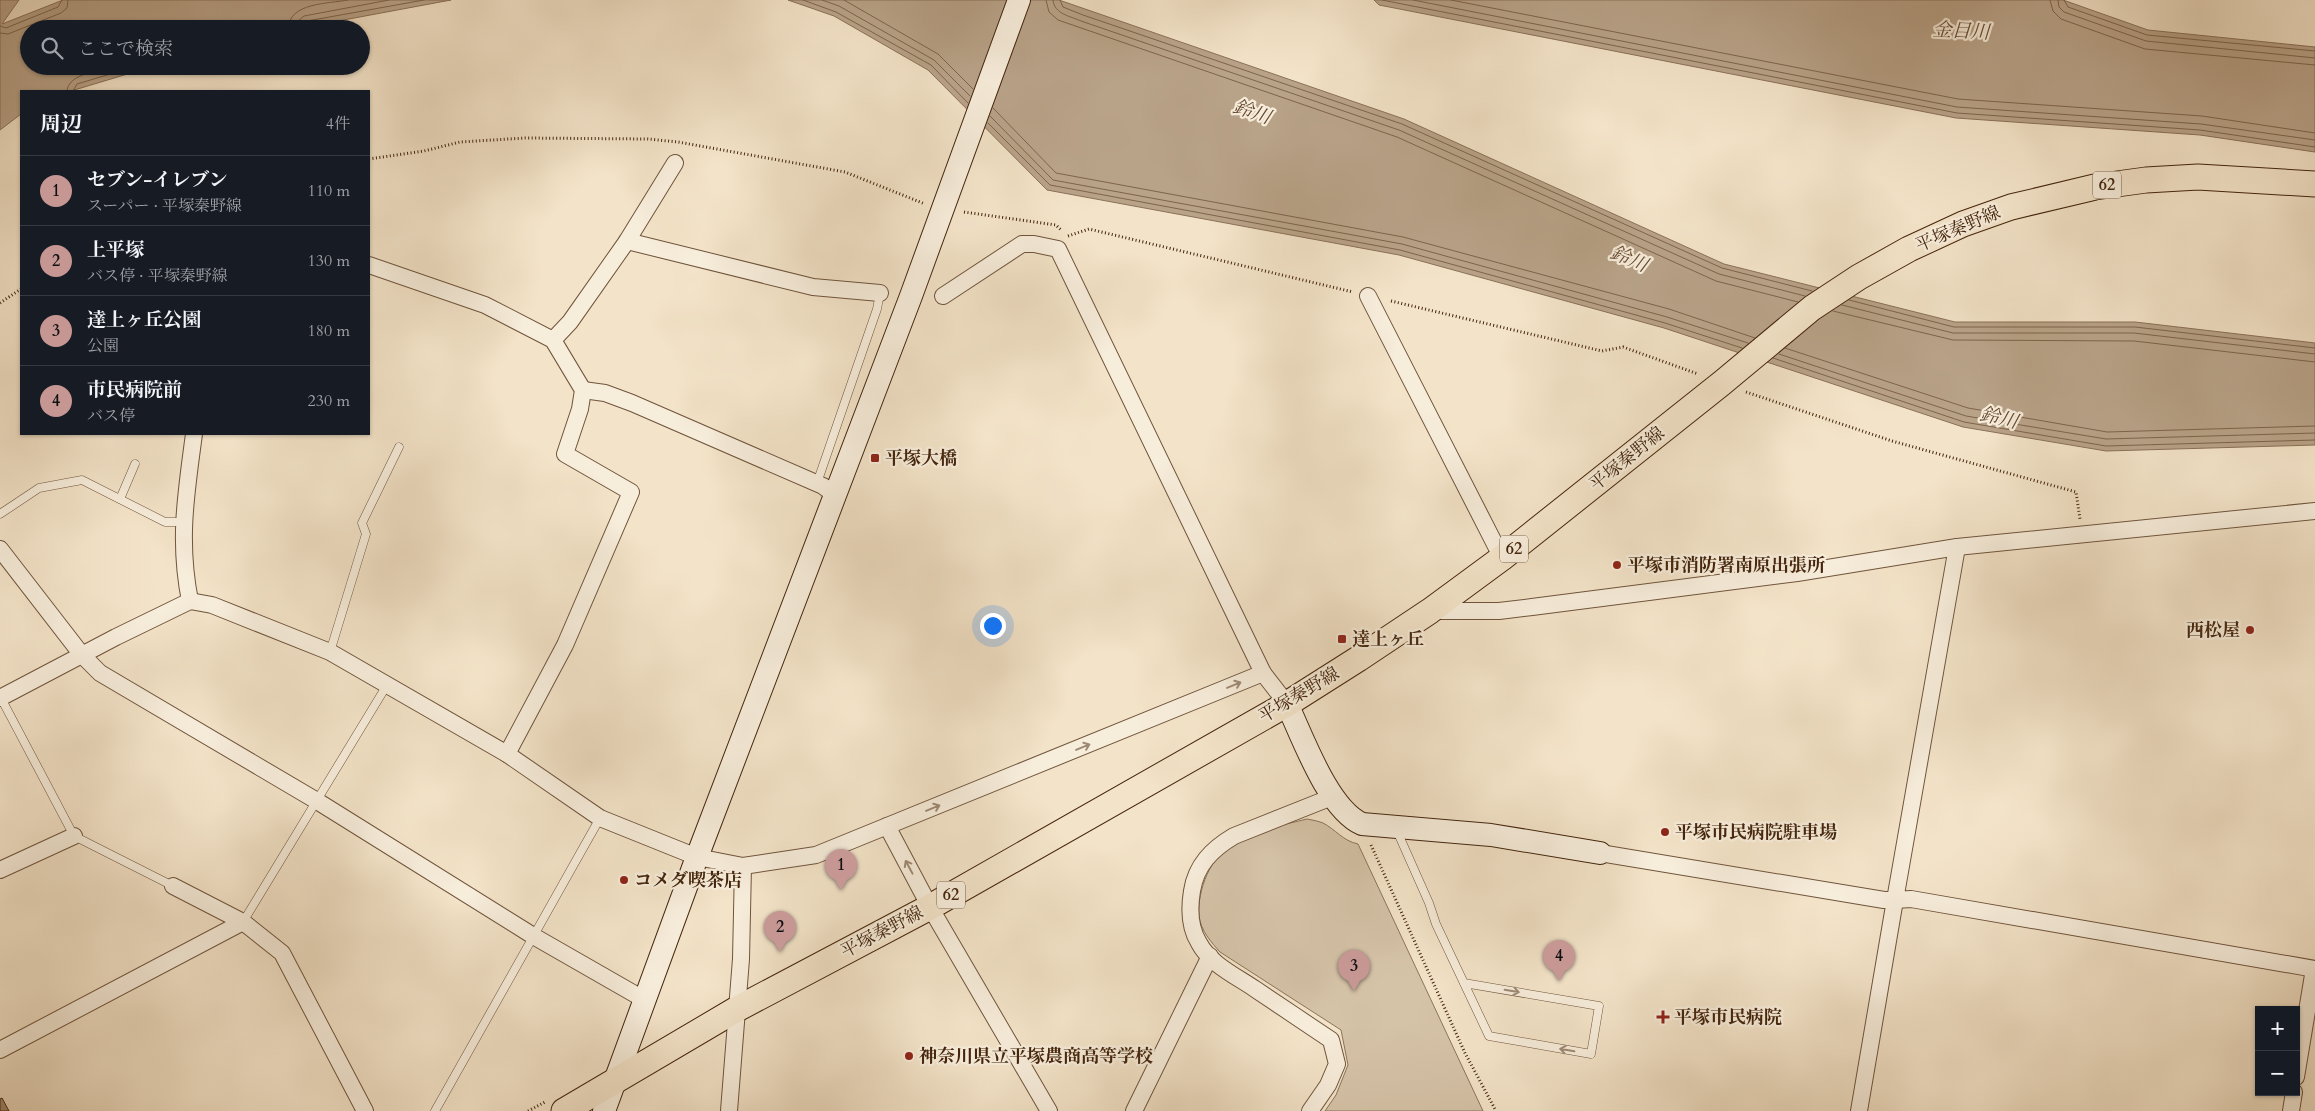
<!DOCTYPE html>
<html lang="ja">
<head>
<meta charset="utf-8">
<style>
	body { margin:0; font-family:Cardo,"Noto Serif JP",serif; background:#20242c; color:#f1f3f6 }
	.controls { position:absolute; right:15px; bottom:15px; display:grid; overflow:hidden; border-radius:0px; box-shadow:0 1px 4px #0004 }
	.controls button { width:45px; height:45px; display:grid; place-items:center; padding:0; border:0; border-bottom:1px solid #363941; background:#171b24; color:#f1f3f6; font:25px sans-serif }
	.you { position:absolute; left:992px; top:625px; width:18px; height:18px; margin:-12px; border:4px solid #fff; border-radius:50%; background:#1a73e8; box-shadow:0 0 0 8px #1a73e833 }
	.badge { display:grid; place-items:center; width:32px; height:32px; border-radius:50%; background:#c59692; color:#111; font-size:16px; font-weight:700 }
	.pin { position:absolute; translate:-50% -41px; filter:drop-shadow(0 1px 2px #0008) }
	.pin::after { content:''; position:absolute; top:26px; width:18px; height:15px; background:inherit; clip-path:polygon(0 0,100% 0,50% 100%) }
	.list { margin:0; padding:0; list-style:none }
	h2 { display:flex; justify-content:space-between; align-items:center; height:65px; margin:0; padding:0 20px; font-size:21px }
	h2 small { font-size:16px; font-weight:400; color:#9ea1a6 }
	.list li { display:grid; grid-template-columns:32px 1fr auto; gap:15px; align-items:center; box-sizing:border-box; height:70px; padding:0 20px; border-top:1px solid #363941 }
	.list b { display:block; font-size:19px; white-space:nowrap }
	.list p { margin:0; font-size:16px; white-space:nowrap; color:#9ea1a6 }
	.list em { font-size:16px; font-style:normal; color:#9ea1a6 }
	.icon { flex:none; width:28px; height:28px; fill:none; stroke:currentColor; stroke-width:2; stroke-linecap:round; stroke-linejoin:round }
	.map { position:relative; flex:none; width:2315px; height:1111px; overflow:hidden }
	.search { position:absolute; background:#171b24; box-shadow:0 1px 4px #0004; left:20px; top:20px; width:350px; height:55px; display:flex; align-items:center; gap:12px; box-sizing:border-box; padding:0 18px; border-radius:28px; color:#9ea1a6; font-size:19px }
	.panel { position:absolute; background:#171b24; box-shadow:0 1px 4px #0004; left:20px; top:90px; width:350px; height:345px; border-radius:0px }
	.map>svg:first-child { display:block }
	.green { fill:#d5c3a8; stroke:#8c745a }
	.water { fill:#b8a288; stroke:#8a7057 }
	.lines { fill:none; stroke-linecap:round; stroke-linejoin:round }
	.shore { stroke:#7e644a; stroke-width:1 }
	.building { fill:#9f886e; stroke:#44250d }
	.lane-casing { stroke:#70543c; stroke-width:9 }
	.street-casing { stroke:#70543c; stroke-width:18 }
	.secondary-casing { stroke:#44250d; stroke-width:24 }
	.primary-casing { stroke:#44250d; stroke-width:27 }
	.path { stroke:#44250d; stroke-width:3; stroke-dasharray:1 2.5; stroke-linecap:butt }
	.lane { stroke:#f7eddb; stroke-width:8 }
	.street { stroke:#f7eddb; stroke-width:16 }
	.secondary { stroke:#f7eddb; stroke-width:22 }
	.primary { stroke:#f3e3c8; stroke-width:25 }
	.oneway { stroke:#9e8974 }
	.poi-dot { fill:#8f2418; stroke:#f7eddb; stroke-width:2 }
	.labels { text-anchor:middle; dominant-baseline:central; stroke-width:4.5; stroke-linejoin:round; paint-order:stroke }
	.shield { fill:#f7eddb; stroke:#7a614b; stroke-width:1 }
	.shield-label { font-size:16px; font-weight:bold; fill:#44250d }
	.street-label { font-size:18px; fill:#44250d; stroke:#f7eddb }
	.poi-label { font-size:18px; font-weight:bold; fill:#44250d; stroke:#f7eddb; text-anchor:start }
	.water-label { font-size:19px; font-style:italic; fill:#674a32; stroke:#f7eddb }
</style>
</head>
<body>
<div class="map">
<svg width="2315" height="1111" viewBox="0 0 2315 1111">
	<rect width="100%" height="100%" fill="#f3e3c8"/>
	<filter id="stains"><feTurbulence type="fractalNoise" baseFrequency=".004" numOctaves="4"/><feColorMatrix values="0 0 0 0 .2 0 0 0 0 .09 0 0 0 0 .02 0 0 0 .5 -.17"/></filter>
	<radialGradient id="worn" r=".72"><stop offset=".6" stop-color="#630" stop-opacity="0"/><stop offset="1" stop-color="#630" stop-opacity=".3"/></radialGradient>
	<!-- green -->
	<path class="green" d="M1307 819C1312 820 1318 821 1323 823 1335 829 1343 841 1358 844L1483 1111H1325L1336 1095 1348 1065 1341 1030 1220 952C1211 942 1201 931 1199 916 1197 890 1211 856 1233 843 1254 830 1283 825 1307 819Z"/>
	<!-- water -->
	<g class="water">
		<polygon points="0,0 19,0 2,24 63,0 451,0 295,29 29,29 29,66 154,66 71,91 21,91 21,114 0,130"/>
		<polygon points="788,0 1059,0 1404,119 1724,264 1955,322 2135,322 2315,343 2315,445 2106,451 1963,427 1664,328 1399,255 1047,190 928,70 834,16"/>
		<polygon points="1374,0 2063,0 2148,30 2315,47 2315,152 2200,135 1956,118 1379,5"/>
	</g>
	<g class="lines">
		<!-- shore -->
		<g class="shore">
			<polyline points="803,0 836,12 931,65 968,103"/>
			<polyline points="822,0 839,6 934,60 970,96"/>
			<polyline points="844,0 938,54 973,89"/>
			<polyline points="1046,0 1049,12 1058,20 1397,137 1716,281 1798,302"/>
			<path d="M1053 0C1054 14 1070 16 1081 21L1399 130 1719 274 1805 296"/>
			<polyline points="1060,0 1063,7 1083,15 1402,124 1722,268 1812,291"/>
			<polyline points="1382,0 1957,113 2200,130 2315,147"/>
			<polyline points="1413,0 1957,107 2201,124 2315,140"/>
			<polyline points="1451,0 1958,99 2202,116 2315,133"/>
			<polyline points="2050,0 2053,11 2061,19 2145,49 2315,65"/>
			<polyline points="2058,0 2059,7 2064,12 2146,41 2315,58"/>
			<polyline points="2064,0 2068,7 2147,35 2315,51"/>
			<polyline points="0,26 6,28 58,7 62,0"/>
			<path d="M288 29C289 2 328 4 348 0"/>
			<polyline points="296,29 298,21 304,16 389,0"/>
			<polyline points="302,29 303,24 307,21 424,0"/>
			<polyline points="0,33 8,34 61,13 67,8 68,0"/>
			<path d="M67 91C68 73 101 71 115 66"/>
			<polyline points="73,91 77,84 137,66"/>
			<polyline points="993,108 1056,173 1403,237 1669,309 1755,338"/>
			<polyline points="990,116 1053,180 1402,244 1667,317 1748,343"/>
			<polyline points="988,123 1050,185 1400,250 1665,323 1742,348"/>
			<polyline points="1849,300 1954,327 2135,327 2315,348"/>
			<polyline points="1842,305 1953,333 2134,333 2315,354"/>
			<polyline points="1833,311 1953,340 2134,341 2315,362"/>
			<polyline points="1785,348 1968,408 2107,432 2315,426"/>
			<polyline points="1779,354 1966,416 2106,439 2315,433"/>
			<polyline points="1773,358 1964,422 2106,446 2315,440"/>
		</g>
	</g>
	<!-- building -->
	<polygon class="building" points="2,1098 9,1111 0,1111 0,1099"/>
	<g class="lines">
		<defs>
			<g id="lane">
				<polyline points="817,483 877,309 880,293"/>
				<polyline points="120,499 135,464"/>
				<polyline points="0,514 39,488 82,480 165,522 183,522"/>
				<polyline points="330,652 366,534 362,523 399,447"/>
				<polyline points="1,698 74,836 173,886"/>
				<polyline points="1397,831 1429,903 1436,924 1489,1036 1591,1054 1599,1006 1464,983"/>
				<polyline points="243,922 387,685"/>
				<polyline points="435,1111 600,818"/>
			</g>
			<g id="street">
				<polyline points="627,241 813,287 880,293"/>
				<polyline points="369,265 485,305 553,340 583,390 580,409 565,454 631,492 565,645 507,754"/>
				<polyline points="943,296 1022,244 1034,244 1058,249 1263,673"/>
				<polyline points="1368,296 1502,558"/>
				<polyline points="553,340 570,322 627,241 675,163"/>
				<polyline points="583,390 605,393 632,403 823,486 835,495"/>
				<polyline points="1957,547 1895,900 1911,899 2315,969"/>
				<polyline points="0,549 82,655 100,673 317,801 535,937 645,1000"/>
				<path d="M190 601C178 541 186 494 194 434"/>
				<polyline points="1430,611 1499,611 1532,607 1797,573 1957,547 2315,511"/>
				<polyline points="0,698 116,637 190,601 212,605 330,652 507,754 600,818 697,857 743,866 816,855 1263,673 1287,704"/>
				<polyline points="887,826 930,907 1049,1111"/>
				<polyline points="1600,853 1884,900 1895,900 1859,1111"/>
				<polyline points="0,870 74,836"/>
				<polyline points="173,886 243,922 282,953 365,1111"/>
				<polyline points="0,1050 243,922"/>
				<polyline points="2296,1077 2314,969"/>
				<polyline points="729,1111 741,959 743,866"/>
				<polyline points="1134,1111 1210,956"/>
				<path d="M1310 1111 1328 1085 1337 1064 1331 1040C1306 1023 1280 1006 1255 989 1236 976 1210 964 1199 943 1189 927 1189 909 1192 891 1196 865 1212 849 1234 836L1332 797"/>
				<polyline points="2291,1111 2294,1092"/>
			</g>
			<g id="secondary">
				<path d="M1287 704C1303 738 1328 809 1362 824L1491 835 1600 853"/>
				<polyline points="604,1111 697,857 911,296 1019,0"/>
			</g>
			<polyline id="primary" points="564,1111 737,1009 930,907 1287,704 1358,659 1430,611 1502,558 1722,383 1812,308 1859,277 1909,249 1963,224 2011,207 2095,187 2146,180 2198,177 2315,184"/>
		</defs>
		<!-- lane casing -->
		<use href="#lane" class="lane-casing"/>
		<!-- street casing -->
		<use href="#street" class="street-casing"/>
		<!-- secondary casing -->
		<use href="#secondary" class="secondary-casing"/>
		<!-- primary casing -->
		<use href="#primary" class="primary-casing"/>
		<!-- path -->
		<g class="path">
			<polyline points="369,159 424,151 460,142 525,138 648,139 678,142 845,172 925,204"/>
			<polyline points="964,212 1056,225 1062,231"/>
			<polyline points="1068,236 1089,229 1353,292"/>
			<polyline points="1391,301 1602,351 1623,347 1698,374"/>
			<polyline points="0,303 21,289"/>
			<polyline points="1746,392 1892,441 2076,492 2080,519"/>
			<polyline points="1371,845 1465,1053 1496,1111"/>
			<polyline points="528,1111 545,1102"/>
		</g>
		<!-- lane -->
		<use href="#lane" class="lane"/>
		<!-- street -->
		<use href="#street" class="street"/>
		<!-- secondary -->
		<use href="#secondary" class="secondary"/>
		<!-- primary -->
		<use href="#primary" class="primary"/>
	</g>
	<!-- one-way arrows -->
	<defs><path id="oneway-shaft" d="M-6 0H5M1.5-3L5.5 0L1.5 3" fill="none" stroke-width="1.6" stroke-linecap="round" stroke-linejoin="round" transform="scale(1.25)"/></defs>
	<g class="oneway">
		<use href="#oneway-shaft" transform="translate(1234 685) rotate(-22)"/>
		<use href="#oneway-shaft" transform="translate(1083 747) rotate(-22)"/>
		<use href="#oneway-shaft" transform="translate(933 808) rotate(-22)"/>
		<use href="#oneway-shaft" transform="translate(909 867) rotate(-118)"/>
		<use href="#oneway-shaft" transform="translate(1512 991) rotate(10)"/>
		<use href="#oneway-shaft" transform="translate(1567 1050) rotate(-170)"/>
	</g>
	<!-- markers -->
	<g class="poi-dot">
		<rect x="870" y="453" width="10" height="10" rx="2.5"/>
		<circle cx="1617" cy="565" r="5"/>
		<circle cx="2250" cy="630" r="5"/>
		<rect x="1337" y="634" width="10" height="10" rx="2.5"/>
		<circle cx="1665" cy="832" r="5"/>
		<circle cx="624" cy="880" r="5"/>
		<path d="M1660.5 1009.5h5v5h5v5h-5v5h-5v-5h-5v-5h5z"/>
		<circle cx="909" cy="1056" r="5"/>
	</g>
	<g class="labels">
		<!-- shield labels -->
		<g class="shield">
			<rect x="2093" y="171.5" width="28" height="27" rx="4"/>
			<rect x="1500" y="535.5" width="28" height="27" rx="4"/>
			<rect x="937" y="881.5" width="28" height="27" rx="4"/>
		</g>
		<g class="shield-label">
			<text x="2107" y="185">62</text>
			<text x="1514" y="549">62</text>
			<text x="951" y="895">62</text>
		</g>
		<!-- street labels -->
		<g class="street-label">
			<text transform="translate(1958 229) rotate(-23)">平塚秦野線</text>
			<text transform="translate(1627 459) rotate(-39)">平塚秦野線</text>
			<text transform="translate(1299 695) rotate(-31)">平塚秦野線</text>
			<text transform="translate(882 932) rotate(-28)">平塚秦野線</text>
		</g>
		<!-- poi labels -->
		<g class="poi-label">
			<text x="885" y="458">平塚大橋</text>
			<text x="1627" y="565">平塚市消防署南原出張所</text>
			<text x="2240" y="630" text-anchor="end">西松屋</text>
			<text x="1352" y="639">達上ヶ丘</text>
			<text x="1675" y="832">平塚市民病院駐車場</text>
			<text x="634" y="880">コメダ喫茶店</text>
			<text x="1674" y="1017">平塚市民病院</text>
			<text x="919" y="1056">神奈川県立平塚農商高等学校</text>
		</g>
		<!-- water labels -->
		<g class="water-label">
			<text transform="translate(1961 31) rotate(3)">金目川</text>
			<text transform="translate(1252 112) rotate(19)">鈴川</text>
			<text transform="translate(1629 259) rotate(23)">鈴川</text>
			<text transform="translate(1999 418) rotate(14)">鈴川</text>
		</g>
	</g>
	<rect width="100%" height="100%" filter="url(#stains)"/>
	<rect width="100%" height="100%" fill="url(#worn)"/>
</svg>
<div class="controls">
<button>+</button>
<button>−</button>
</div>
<div class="you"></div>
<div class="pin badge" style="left:841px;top:890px">1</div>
<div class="pin badge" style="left:780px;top:952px">2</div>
<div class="pin badge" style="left:1354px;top:991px">3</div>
<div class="pin badge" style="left:1559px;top:981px">4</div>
<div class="search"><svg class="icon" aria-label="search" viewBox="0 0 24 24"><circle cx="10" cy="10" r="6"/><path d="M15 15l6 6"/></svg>ここで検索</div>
<section class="panel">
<h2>周辺<small>4件</small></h2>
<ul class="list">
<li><span class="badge">1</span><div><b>セブン-イレブン</b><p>スーパー · 平塚秦野線</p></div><em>110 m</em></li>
<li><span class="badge">2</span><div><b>上平塚</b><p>バス停 · 平塚秦野線</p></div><em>130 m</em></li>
<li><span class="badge">3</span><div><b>達上ヶ丘公園</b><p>公園</p></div><em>180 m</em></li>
<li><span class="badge">4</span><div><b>市民病院前</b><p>バス停</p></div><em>230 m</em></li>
</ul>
</section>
</div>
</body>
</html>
